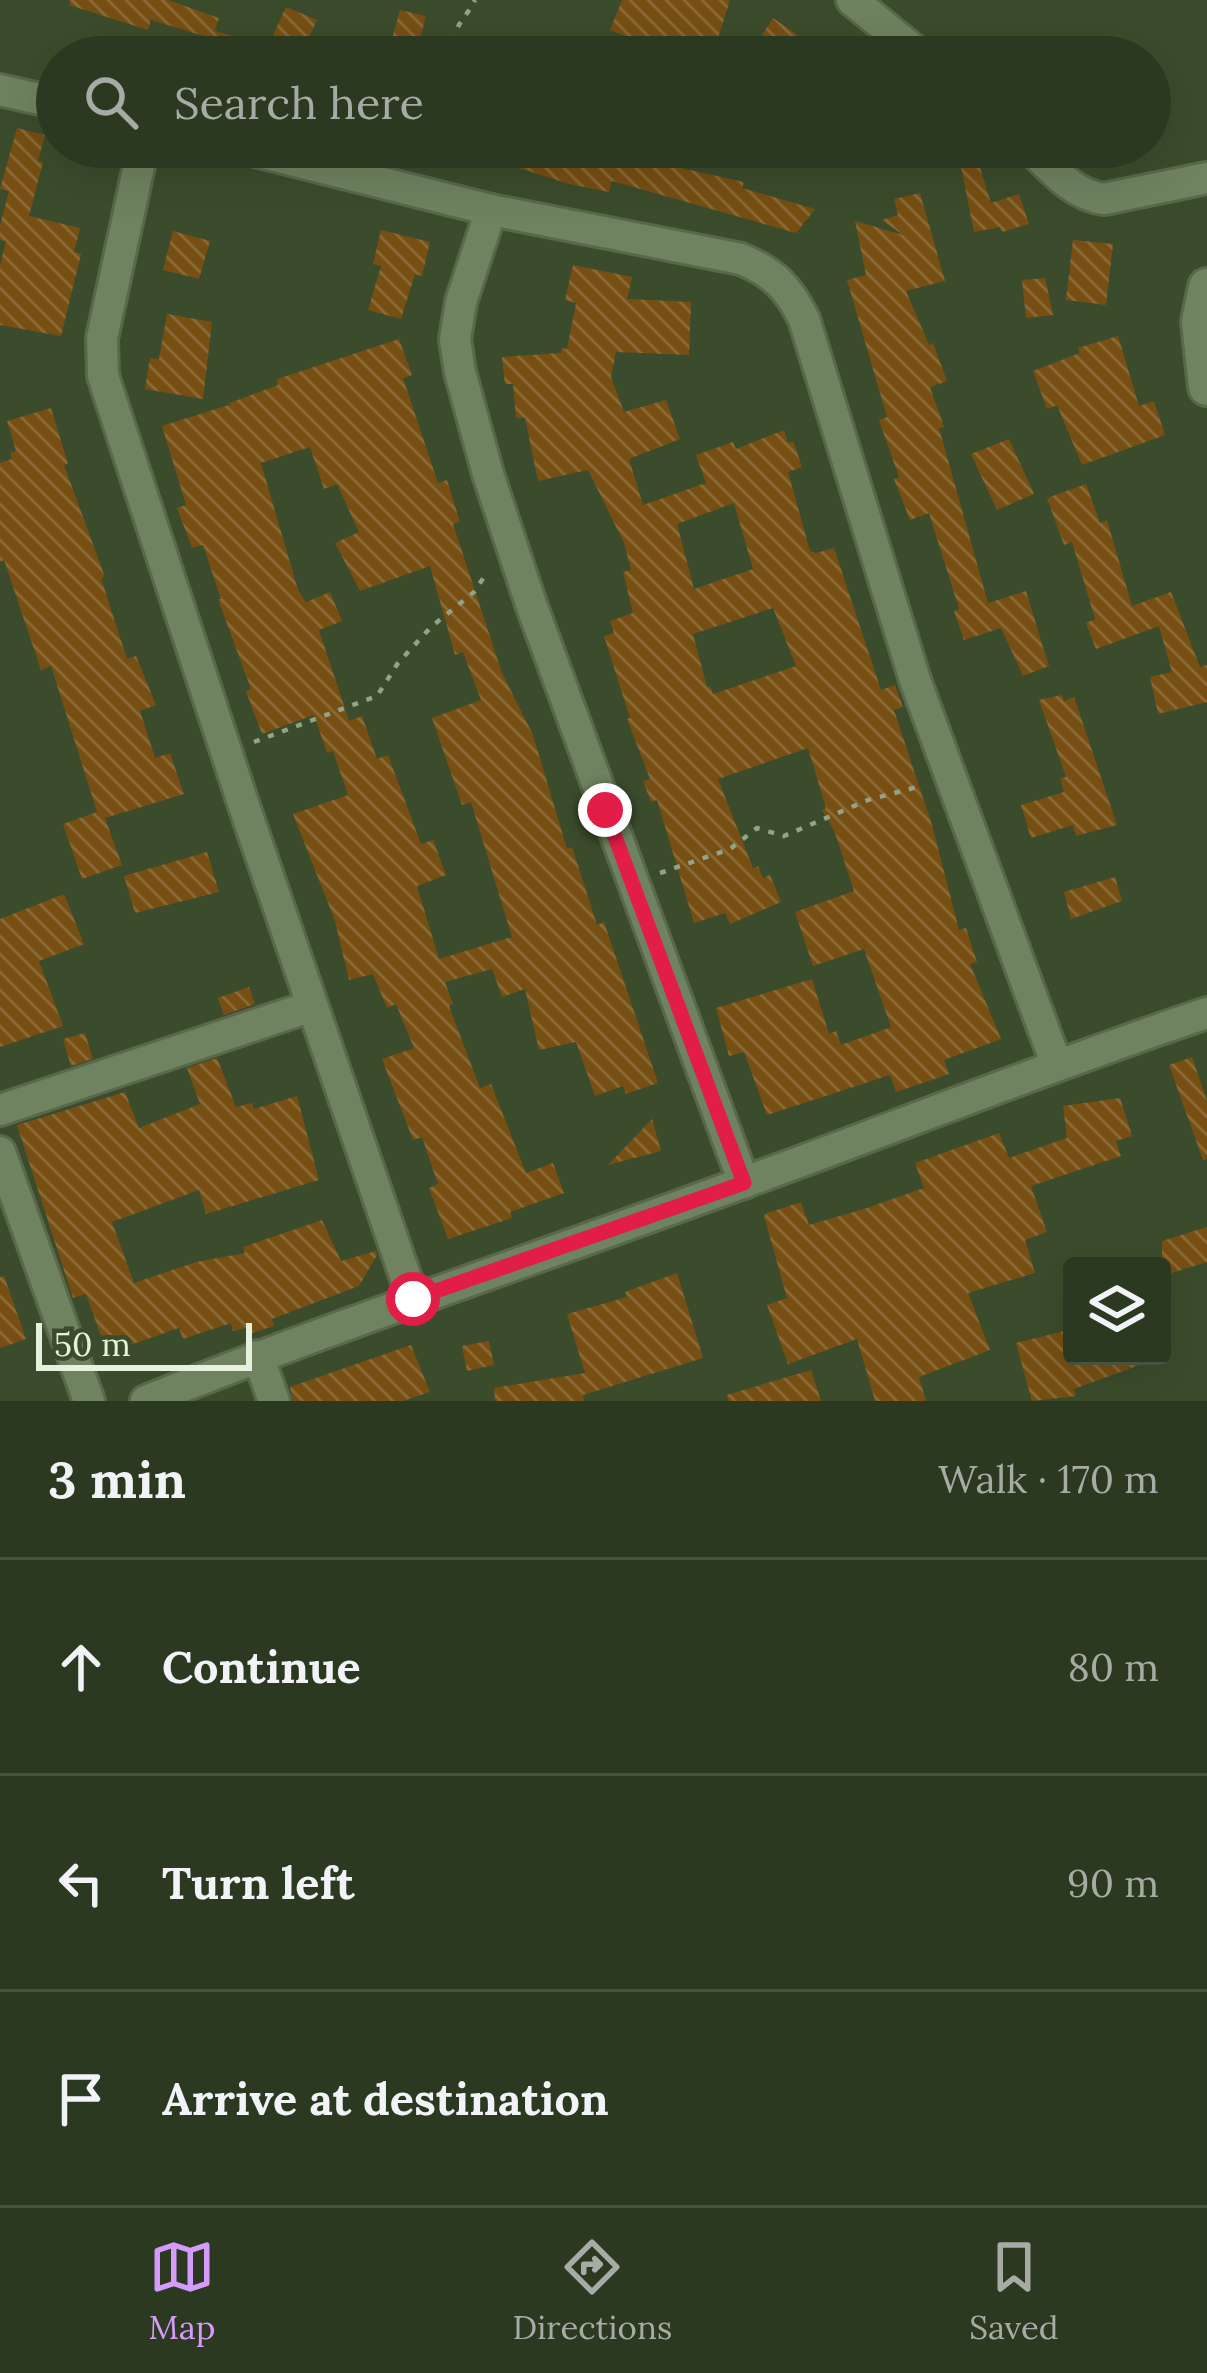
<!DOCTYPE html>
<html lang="en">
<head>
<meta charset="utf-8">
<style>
	body { margin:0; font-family:Lora,serif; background:#38442e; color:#f1f3f6 }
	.controls { position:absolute; right:36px; bottom:36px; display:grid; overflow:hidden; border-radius:12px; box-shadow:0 12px 48px #0002 }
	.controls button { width:108px; height:108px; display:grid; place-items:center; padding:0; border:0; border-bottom:3px solid #48533f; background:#2c3921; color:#f1f3f6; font:60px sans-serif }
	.scale { position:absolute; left:36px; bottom:30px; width:216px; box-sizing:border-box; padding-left:12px; border:6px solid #e7f2de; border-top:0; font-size:33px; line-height:42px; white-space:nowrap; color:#e7f2de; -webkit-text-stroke:9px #3b4c2c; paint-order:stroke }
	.stop { position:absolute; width:36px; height:36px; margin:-27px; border:9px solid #e11d48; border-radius:50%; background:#fff }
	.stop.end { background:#e11d48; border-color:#fff; box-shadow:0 3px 12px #0008 }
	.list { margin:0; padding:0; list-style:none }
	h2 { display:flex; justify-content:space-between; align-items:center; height:156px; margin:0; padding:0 48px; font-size:51px }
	h2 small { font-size:39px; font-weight:400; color:#a6aca5 }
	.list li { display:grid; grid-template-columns:78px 1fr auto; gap:36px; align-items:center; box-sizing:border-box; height:216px; padding:0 48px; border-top:3px solid #48533f }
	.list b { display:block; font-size:45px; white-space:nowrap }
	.list em { font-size:39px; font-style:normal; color:#a6aca5 }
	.icon { flex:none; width:66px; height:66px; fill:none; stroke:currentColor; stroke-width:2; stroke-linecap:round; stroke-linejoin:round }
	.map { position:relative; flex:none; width:1207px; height:1401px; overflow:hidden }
	.search { position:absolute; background:#2c3921; box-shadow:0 12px 48px #0002; left:36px; right:36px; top:36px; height:132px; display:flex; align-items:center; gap:30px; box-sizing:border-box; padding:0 42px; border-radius:66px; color:#a6aca5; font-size:45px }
	.sheet { height:804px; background:#2c3921 }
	nav { display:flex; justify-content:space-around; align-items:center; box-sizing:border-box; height:168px; border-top:3px solid #48533f; background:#2c3921; font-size:33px; color:#a6aca5 }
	nav a { display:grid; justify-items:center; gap:6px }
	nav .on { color:#d59bfa }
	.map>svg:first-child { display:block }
	.building { fill:url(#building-back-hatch); fill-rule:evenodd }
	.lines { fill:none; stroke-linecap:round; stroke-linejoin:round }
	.street-casing { stroke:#59684b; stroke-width:36 }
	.secondary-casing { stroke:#59684b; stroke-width:42 }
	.path { stroke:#94a289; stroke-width:4.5; stroke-dasharray:6 9; stroke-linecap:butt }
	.street { stroke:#6f8360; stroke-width:30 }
	.secondary { stroke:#6f8360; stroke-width:36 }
	.route { stroke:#e11d48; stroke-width:15 }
</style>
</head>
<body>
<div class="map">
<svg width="1207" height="1401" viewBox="0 0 1207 1401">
	<defs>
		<pattern id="building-back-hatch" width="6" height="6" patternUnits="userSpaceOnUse" patternTransform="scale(3)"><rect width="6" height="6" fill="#774f13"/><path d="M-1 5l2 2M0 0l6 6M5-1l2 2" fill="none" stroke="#8a6935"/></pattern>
	</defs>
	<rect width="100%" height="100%" fill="#3b4c2c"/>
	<!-- building -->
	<g class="building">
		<polygon points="70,0 168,0 219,18 215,31 268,46 286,7 317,20 300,57 197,57 207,37 151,20 148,30 69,5"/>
		<polygon points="622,0 730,0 712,57 654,38 651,46 610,30"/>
		<polygon points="400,10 426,16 415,57 387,57"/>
		<polygon points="773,18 799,36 784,56 759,40"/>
		<polygon points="17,128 45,135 38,161 43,162 29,216 80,228 74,252 81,254 61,336 0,325 0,265 6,241 0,240 0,225 9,191 0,189"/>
		<polygon points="472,147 586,147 744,182 742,188 815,209 796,233 612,181 609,192 569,184 472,153"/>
		<polygon points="974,148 991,203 1019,194 1029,224 1002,232 1000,227 974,232 958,152"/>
		<polygon points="920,193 945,281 906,291 929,345 933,343 947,381 930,387 944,427 939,428 988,603 1026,591 1046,657 1049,666 1023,676 1001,628 964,640 954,611 959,609 929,513 910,520 894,479 899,477 879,420 887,417 847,280 866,275 855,221 903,235 882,220 898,215 894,199"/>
		<polygon points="381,230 430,242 422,276 415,274 401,319 368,310 381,266 373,264"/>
		<polygon points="173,231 210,241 199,279 163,270"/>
		<polygon points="1073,240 1113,244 1106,305 1066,300"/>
		<path d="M573 265 632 277 627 299 691 302 689 355 616 352 611 377 624 412 666 400 680 439 629 459 643 505 706 483 696 455 733 442 736 449 784 430 788 443 793 441 802 467 788 472 810 551 816 553 834 548 881 690 895 685 903 707 894 710 932 825 959 930 966 928 977 962 970 964 1001 1039 944 1060 949 1074 896 1092 890 1075 767 1115 744 1052 729 1056 716 1008 812 979 829 1034 836 1031 841 1045 891 1027 864 949 813 966 795 912 854 891 835 833 822 810 826 808 808 748 718 779 753 868 758 866 763 878 770 875 781 902 730 924 725 913 694 923 657 800 651 802 643 781 650 779 627 719 630 718 604 636 614 633 610 621 633 613 623 572 631 570 624 543 588 470 538 481 525 418H516L513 384H505L502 357 561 353 562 348 567 349 576 303 565 300ZM734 503 753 569 694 589 677 524ZM773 608 796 666 713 694 710 686 707 687 693 634Z"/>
		<polygon points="1045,278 1053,315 1026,318 1022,280"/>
		<polygon points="167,314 212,322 203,399 145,389 150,358 159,359"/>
		<polygon points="1118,336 1139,406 1154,401 1165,435 1082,465 1057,405 1047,409 1033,371 1080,353 1078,348"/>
		<path d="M399 339 412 375 403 378 438 483 447 480 460 522 453 524 502 673 533 735 567 849 572 847 597 925 604 922 658 1083 626 1094 623 1086 595 1096 576 1042 539 1050 525 989 502 997 492 969 445 982 453 1004 449 1006 480 1088 491 1084 526 1173 553 1163 564 1193 510 1212 512 1218 448 1239 429 1188 438 1184 422 1137 413 1140 382 1059 414 1048 396 1004 387 1008 373 974 349 980 335 921 293 814 348 795 333 751 327 753 314 715 262 734 246 691 251 689 218 599H221L203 545 192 548 177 508 186 505 162 426 232 404H227L278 385 277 379ZM310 447 324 489 337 484 359 532 335 543 360 591 430 566 455 655 463 652 481 700 432 718 462 805 471 802 512 937 439 959 417 886 446 875 433 840 421 844 388 755 377 759 362 716 349 721 319 630 342 621 330 592 306 602 298 590 261 463Z"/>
		<polygon points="51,408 68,464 64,465 105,577 101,578 127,659 136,656 156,705 140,711 155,758 170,753 184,794 105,818 122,865 82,879 63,824 97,812 51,666 41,670 4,560 0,562 0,463 12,459 10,453 16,451 7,421"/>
		<polygon points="1009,439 1034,494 997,510 971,454"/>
		<polygon points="1086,484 1100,523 1107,520 1132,606 1171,592 1200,667 1207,665 1207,702 1158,714 1150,677 1172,672 1159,626 1096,649 1086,623 1095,619 1072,542 1064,545 1047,498"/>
		<polygon points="1062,695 1064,701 1074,697 1117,825 1076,836 1073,825 1031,838 1021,805 1064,792 1060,778 1066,777 1039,700"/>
		<polygon points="207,852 219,892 135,913 124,876"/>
		<polygon points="1115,877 1122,901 1071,919 1064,892"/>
		<polygon points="64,894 84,944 39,961 63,1026 0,1047 0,919"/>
		<polygon points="249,987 255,1004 224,1015 218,998"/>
		<polygon points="85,1033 93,1059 71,1066 63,1039"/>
		<polygon points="1192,1057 1207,1101 1207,1159 1203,1160 1169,1065"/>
		<polygon points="217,1058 236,1107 252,1103 254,1109 297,1096 319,1180 206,1214 199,1190 112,1222 134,1283 196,1262 245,1253 243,1247 322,1220 341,1261 376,1251 377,1255 359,1286 272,1319 274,1326 252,1333 250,1327 233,1331 231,1323 183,1339 179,1328 107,1353 86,1294 73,1298 17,1125 125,1092 139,1128 200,1104 187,1068"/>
		<polygon points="1120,1098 1132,1136 1116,1141 1121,1156 1031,1186 1047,1232 1025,1240 1035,1273 968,1293 990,1350 919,1377 926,1401 875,1401 857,1339 788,1364 767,1305 787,1298 764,1216 767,1213 801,1202 809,1225 864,1209 924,1188 915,1163 999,1133 1009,1158 1067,1138 1063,1106"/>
		<polygon points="652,1119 661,1151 608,1165"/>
		<polygon points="1207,1227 1207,1262 1162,1276 1162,1241"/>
		<polygon points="677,1273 703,1358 583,1395 584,1401 495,1401 494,1388 585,1373 567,1314 627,1297 625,1292"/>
		<polygon points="4,1276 26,1339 0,1348 0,1277"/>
		<polygon points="1072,1329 1072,1356 1156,1359 1074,1389 1076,1396 1032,1401 1016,1343"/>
		<polygon points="489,1341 494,1365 467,1371 462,1346"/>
		<polygon points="411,1345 430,1392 403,1401 293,1401 290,1387"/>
		<polygon points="811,1370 821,1401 728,1401 727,1395"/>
	</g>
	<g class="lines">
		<defs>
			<g id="street">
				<polyline points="852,0 922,57"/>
				<polyline points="0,90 57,103"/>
				<polyline points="143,147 102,338 103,376 243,803 413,1299"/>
				<path d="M239 147 491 210 741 259C774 273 788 287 804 319L915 680 1056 1063"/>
				<path d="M1029 147C1051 168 1073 195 1104 199L1207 178"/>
				<polyline points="491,210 461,302 455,339 460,372 488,474 531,604 744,1183"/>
				<polyline points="0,1110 312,1006"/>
				<polyline points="0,1152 89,1401"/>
				<polyline points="258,1356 274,1401"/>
				<path d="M146 1401C343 1322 545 1256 745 1182 899 1126 1051 1065 1207 1013"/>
			</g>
			<polyline id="secondary" points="1207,287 1200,322 1207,387"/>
		</defs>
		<!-- street casing -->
		<use href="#street" class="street-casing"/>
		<!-- secondary casing -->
		<use href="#secondary" class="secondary-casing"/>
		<!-- path -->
		<g class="path">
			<path d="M456 57C454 19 460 28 475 0"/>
			<polyline points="425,165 428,147"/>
			<polyline points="254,742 377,696 398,663 431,627 474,592 488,571"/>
			<polyline points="660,873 730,849 757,828 784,836 868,800 921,786"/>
		</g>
		<!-- street -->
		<use href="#street" class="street"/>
		<!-- secondary -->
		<use href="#secondary" class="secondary"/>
	</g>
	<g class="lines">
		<!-- route -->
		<polyline class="route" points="413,1299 744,1183 605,810"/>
	</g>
</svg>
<div class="controls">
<button><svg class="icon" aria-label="layers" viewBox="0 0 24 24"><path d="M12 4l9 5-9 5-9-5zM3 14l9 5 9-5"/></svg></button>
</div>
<div class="scale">50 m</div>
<div class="stop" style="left:413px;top:1299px"></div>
<div class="stop end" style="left:605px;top:810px"></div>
<div class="search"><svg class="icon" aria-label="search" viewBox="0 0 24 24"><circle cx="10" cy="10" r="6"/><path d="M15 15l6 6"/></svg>Search here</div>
</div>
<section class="sheet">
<h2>3 min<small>Walk · 170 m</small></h2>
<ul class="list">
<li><svg class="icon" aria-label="ahead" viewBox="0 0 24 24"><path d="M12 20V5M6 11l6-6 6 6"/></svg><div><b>Continue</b></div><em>80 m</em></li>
<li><svg class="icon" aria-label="left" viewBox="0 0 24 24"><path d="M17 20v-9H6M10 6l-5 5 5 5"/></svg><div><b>Turn left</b></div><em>90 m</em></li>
<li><svg class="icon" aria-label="arrive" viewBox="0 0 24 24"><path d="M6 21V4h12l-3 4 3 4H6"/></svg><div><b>Arrive at destination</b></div></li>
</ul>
</section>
<nav>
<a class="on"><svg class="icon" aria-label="map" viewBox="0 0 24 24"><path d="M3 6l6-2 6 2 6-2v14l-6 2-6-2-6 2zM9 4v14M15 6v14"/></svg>Map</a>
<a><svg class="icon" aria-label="directions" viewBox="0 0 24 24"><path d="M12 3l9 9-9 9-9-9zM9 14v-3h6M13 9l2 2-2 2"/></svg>Directions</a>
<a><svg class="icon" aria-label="saved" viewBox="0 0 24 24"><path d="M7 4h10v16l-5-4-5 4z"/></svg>Saved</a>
</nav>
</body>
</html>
